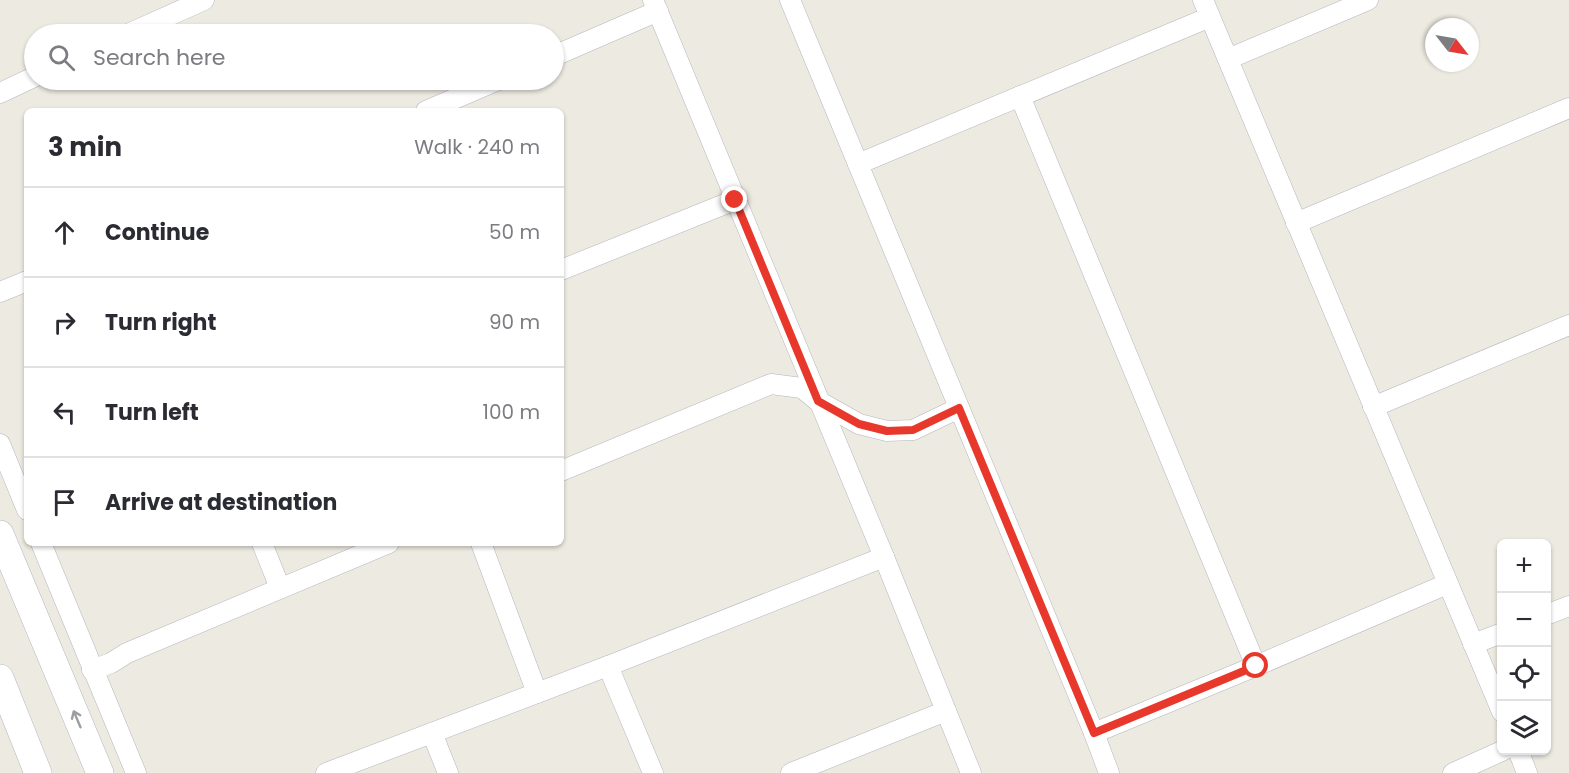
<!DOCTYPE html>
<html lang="en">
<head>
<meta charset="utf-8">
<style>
	body { margin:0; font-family:Poppins,sans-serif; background:#f2f2f3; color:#2b2b33 }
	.controls { position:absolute; right:18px; bottom:18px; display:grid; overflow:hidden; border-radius:9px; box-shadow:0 2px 4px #0004 }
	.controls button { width:54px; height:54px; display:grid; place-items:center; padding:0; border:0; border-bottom:2px solid #e1e1e2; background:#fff; color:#2b2b33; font:30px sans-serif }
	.compass { position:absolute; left:1425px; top:18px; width:54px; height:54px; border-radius:50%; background:#fff; box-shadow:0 2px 4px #0004; rotate:121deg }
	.stop { position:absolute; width:18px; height:18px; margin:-14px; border:4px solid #e8382b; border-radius:50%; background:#fff }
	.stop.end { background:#e8382b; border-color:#fff; box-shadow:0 2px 6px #0008 }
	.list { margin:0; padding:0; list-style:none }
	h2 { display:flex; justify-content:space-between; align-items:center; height:78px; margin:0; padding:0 24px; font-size:26px }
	h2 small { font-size:20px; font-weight:400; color:#7c7c81 }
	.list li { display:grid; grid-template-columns:39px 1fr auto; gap:18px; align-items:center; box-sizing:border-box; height:90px; padding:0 24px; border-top:2px solid #e1e1e2 }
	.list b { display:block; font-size:22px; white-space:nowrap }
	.list em { font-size:20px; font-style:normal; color:#7c7c81 }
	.icon { flex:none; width:33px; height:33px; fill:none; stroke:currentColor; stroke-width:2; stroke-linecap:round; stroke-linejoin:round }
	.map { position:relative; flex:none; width:1569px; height:773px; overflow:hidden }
	.search { position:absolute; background:#fff; box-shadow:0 2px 4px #0004; left:24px; top:24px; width:540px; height:66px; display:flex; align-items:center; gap:15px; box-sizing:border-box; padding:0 21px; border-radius:33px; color:#7c7c81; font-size:22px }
	.panel { position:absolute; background:#fff; box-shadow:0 2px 4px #0004; left:24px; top:108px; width:540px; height:438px; border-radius:9px }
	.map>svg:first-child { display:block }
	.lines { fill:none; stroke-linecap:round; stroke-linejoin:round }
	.street-casing { stroke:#b4b7bc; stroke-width:21 }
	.secondary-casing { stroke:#b5b8be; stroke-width:28 }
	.street { stroke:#fff; stroke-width:20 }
	.secondary { stroke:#fff; stroke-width:27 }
	.oneway { stroke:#9b9ea1 }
	.route { stroke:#e8382b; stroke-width:8 }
</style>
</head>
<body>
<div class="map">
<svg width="1569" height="773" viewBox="0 0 1569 773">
	<rect width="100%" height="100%" fill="#edeae1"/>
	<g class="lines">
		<defs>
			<g id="street">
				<polyline points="653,0 884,557 971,773"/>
				<polyline points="790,0 1094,733 1109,773"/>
				<polyline points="1203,0 1502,712"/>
				<polyline points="128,34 204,0"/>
				<polyline points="554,56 658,11"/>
				<polyline points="1228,59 1368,0"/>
				<polyline points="0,93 34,77"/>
				<polyline points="1020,96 1256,666"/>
				<polyline points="426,111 498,80"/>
				<polyline points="858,164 1210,17"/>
				<polyline points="1296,223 1569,108"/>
				<polyline points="561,270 735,200"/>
				<polyline points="0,292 27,281"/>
				<polyline points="1373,407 1569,325"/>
				<polyline points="0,444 27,510"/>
				<polyline points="561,471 771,384 802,388 818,401 859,424 887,431 913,430 959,408"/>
				<polyline points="41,543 136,773"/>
				<polyline points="262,543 280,588"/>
				<polyline points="481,543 537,693"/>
				<polyline points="1546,615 1569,606"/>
				<polyline points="1473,644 1502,633"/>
				<polyline points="608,666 653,773"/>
				<polyline points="92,670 111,663 127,653 389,543"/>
				<polyline points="432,733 448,773"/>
				<polyline points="1094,733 1256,666 1447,584"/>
				<polyline points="1518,750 1527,773"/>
				<polyline points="326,773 608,666 884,557"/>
				<polyline points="791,773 946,711"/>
				<polyline points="1453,773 1504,750"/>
			</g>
			<g id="secondary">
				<polyline points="0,534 100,773"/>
				<polyline points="0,678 38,773"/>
			</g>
		</defs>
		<!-- street casing -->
		<use href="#street" class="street-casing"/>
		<!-- secondary casing -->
		<use href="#secondary" class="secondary-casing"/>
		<!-- street -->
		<use href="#street" class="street"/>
		<!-- secondary -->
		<use href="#secondary" class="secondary"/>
	</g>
	<!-- one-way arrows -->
	<defs><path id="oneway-shaft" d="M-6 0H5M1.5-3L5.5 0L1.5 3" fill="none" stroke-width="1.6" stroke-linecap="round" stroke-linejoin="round" transform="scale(1.5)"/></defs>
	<use class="oneway" href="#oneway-shaft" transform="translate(77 719) rotate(-113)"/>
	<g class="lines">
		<!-- route -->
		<polyline class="route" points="735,200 818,401 859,424 887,431 913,430 959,408 1094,733 1256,666"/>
	</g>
</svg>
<div class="controls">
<button>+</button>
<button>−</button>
<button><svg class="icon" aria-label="locate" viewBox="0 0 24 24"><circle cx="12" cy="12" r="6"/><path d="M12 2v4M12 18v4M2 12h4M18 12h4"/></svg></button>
<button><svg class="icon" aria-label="layers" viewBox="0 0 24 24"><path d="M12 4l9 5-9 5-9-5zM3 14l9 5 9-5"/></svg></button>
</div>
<svg class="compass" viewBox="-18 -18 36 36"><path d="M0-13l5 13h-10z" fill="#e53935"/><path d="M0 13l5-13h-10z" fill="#7c7c81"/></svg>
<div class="stop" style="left:1256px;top:666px"></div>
<div class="stop end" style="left:735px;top:200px"></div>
<div class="search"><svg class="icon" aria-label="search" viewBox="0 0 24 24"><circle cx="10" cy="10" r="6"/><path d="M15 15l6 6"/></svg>Search here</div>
<section class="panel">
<h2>3 min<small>Walk · 240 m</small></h2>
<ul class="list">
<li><svg class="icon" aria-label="ahead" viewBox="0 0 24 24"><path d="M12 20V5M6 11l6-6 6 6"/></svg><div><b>Continue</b></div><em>50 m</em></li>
<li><svg class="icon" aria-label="right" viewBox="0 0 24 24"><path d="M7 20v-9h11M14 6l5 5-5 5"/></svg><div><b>Turn right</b></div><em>90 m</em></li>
<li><svg class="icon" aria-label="left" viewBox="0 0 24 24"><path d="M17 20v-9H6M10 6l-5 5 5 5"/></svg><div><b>Turn left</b></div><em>100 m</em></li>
<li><svg class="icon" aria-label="arrive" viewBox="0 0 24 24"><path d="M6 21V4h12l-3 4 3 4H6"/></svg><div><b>Arrive at destination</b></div></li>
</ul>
</section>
</div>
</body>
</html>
